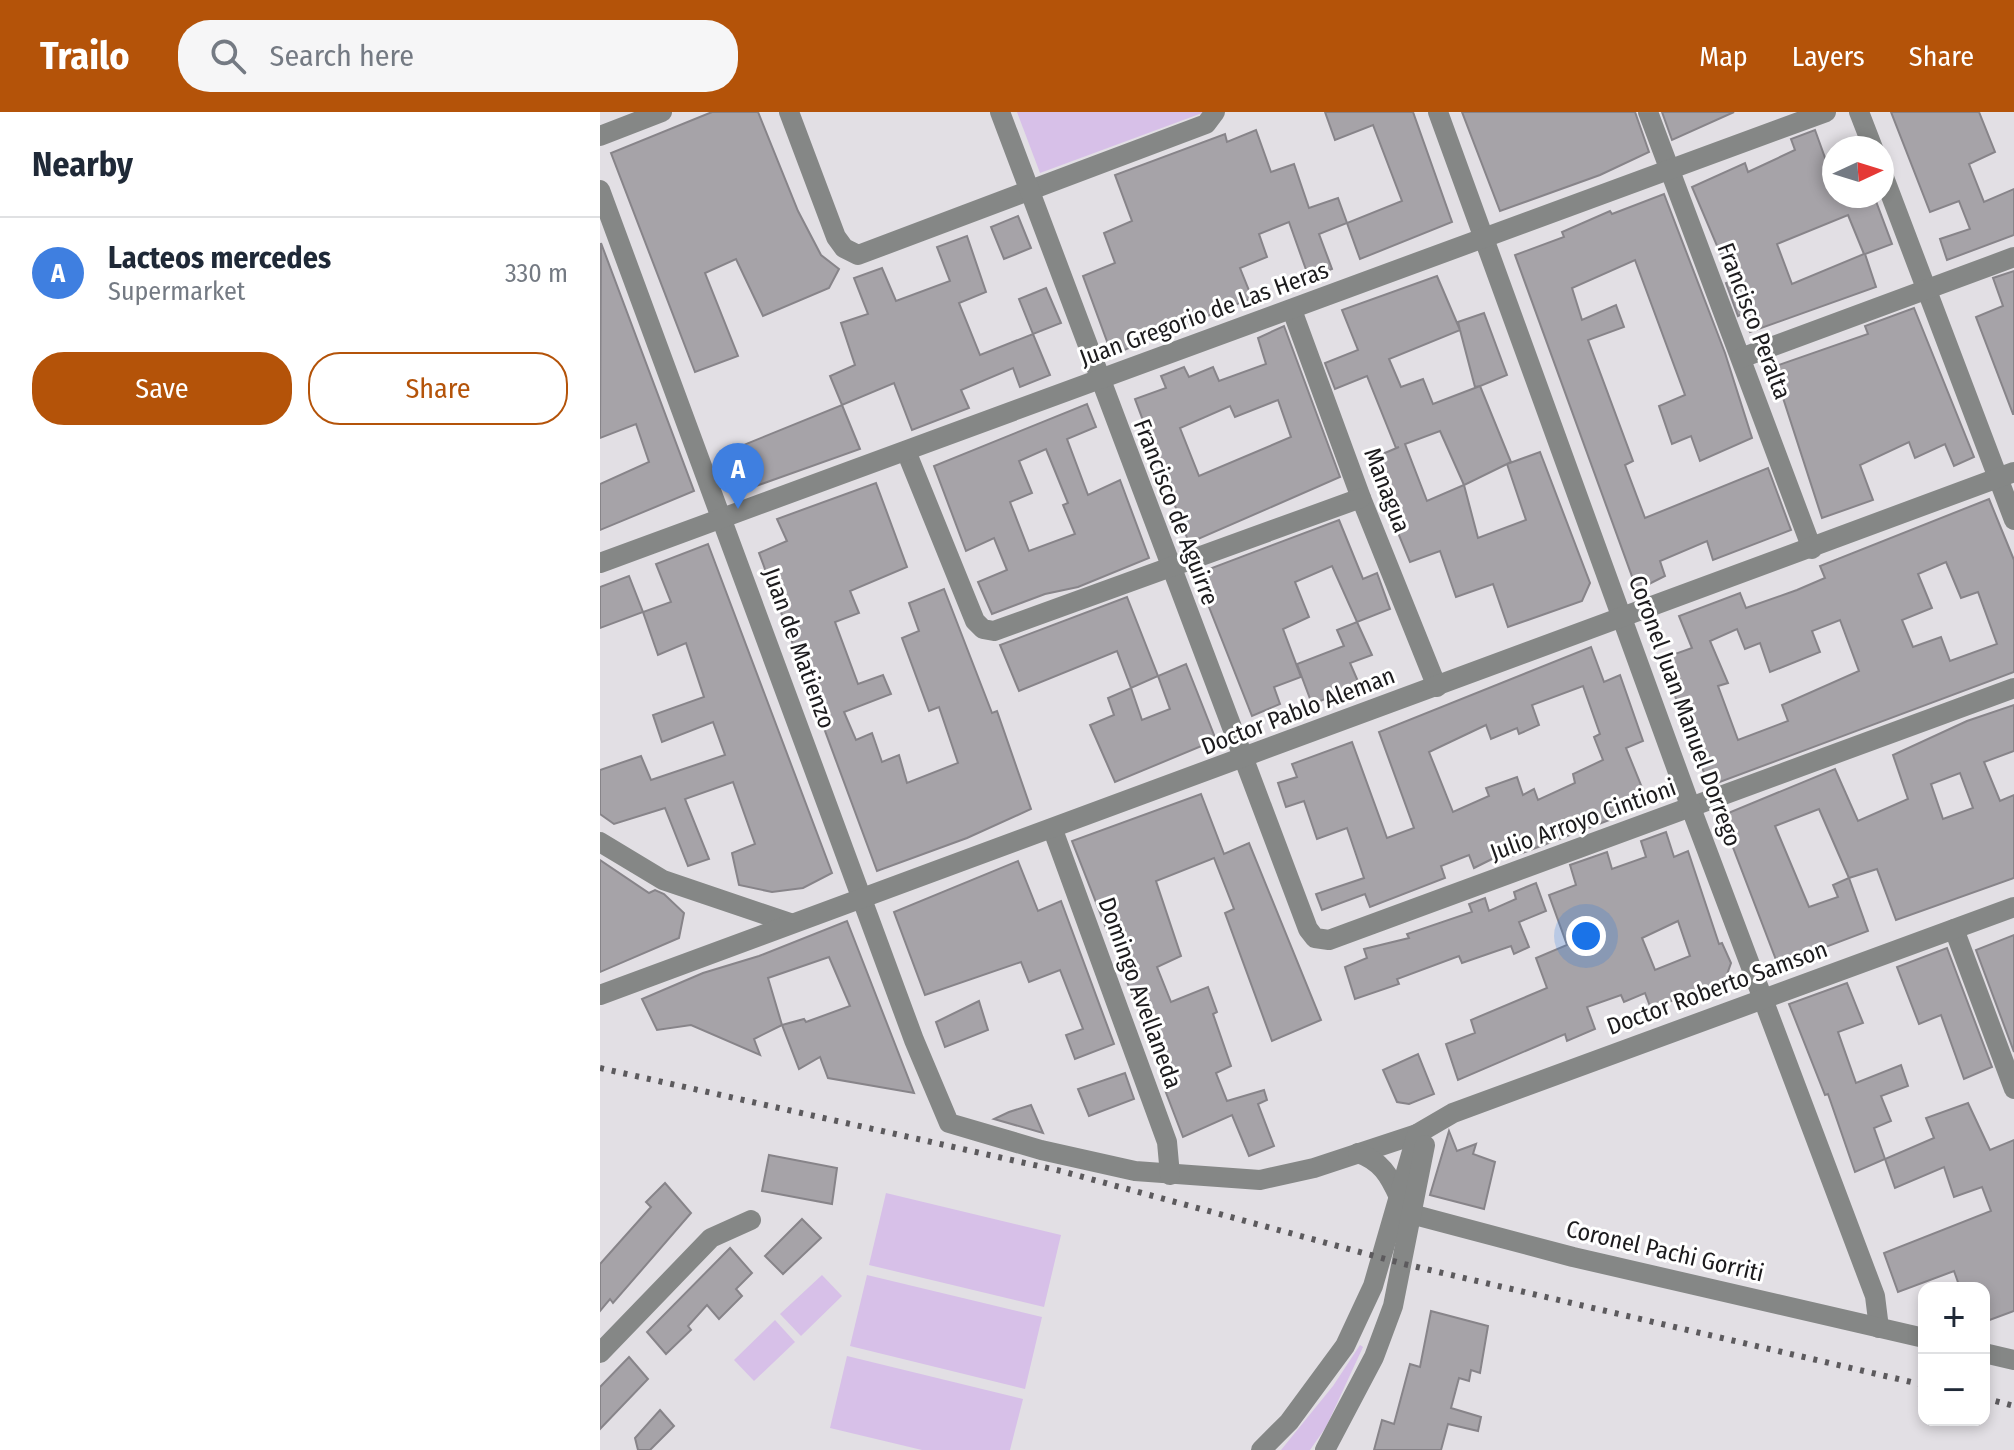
<!DOCTYPE html>
<html lang="en">
<head>
<meta charset="utf-8">
<style>
	body { margin:0; font-family:"Fira Sans Condensed",sans-serif; background:#f6f6f7; color:#1f2937 }
	.controls { position:absolute; right:24px; bottom:24px; display:grid; overflow:hidden; border-radius:16px; box-shadow:0 4px 12px #0003 }
	.controls button { width:72px; height:72px; display:grid; place-items:center; padding:0; border:0; border-bottom:2px solid #e0e1e3; background:#fff; color:#1f2937; font:40px sans-serif }
	.compass { position:absolute; left:1222px; top:24px; width:72px; height:72px; border-radius:50%; background:#fff; box-shadow:0 4px 12px #0003; rotate:86deg }
	.you { position:absolute; left:986px; top:824px; width:28px; height:28px; margin:-20px; border:6px solid #fff; border-radius:50%; background:#1a73e8; box-shadow:0 0 0 12px #1a73e833 }
	.badge { display:grid; place-items:center; width:52px; height:52px; border-radius:50%; background:#b45309; color:#fff; font-size:26px; font-weight:700 }
	.pin { position:absolute; translate:-50% -66px; filter:drop-shadow(0 2px 4px #0008) }
	.pin::after { content:''; position:absolute; top:42px; width:28px; height:24px; background:inherit; clip-path:polygon(0 0,100% 0,50% 100%) }
	.list { margin:0; padding:0; list-style:none }
	h2 { display:flex; justify-content:space-between; align-items:center; height:104px; margin:0; padding:0 32px; font-size:34px }
	h2 small { font-size:26px; font-weight:400; color:#747a83 }
	.list li { display:grid; grid-template-columns:52px 1fr auto; gap:24px; align-items:center; box-sizing:border-box; height:112px; padding:0 32px; border-top:2px solid #e0e1e3 }
	.list b { display:block; font-size:30px; white-space:nowrap }
	.list p { margin:0; font-size:26px; white-space:nowrap; color:#747a83 }
	.list em { font-size:26px; font-style:normal; color:#747a83 }
	.actions { display:flex; gap:16px; padding:24px 32px }
	.actions a { flex:1; padding:18px 0; border:2px solid #b45309; border-radius:32px; text-align:center; font-size:28px; color:#b45309 }
	.actions .main { background:#b45309; color:#fff }
	.icon { flex:none; width:44px; height:44px; fill:none; stroke:currentColor; stroke-width:2; stroke-linecap:round; stroke-linejoin:round }
	.map { position:relative; flex:none; width:1414px; height:1338px; overflow:hidden }
	header { display:flex; align-items:center; gap:48px; box-sizing:border-box; height:112px; padding:0 40px; background:#b45309; color:#fff }
	header strong { font-size:38px }
	nav { display:flex; gap:44px; margin-inline-start:auto; font-size:28px }
	.search { width:560px; height:72px; background:#f6f6f7; display:flex; align-items:center; gap:20px; box-sizing:border-box; padding:0 28px; border-radius:32px; color:#747a83; font-size:30px }
	main { display:flex }
	aside { flex:1; background:#fff }
	.map>svg:first-child { display:block }
	.green { fill:#d7c0e8 }
	.building { fill:#a6a3a8; stroke:#878489; stroke-width:2; fill-rule:evenodd }
	.lines { fill:none; stroke-linecap:round; stroke-linejoin:round }
	.minor { stroke:#858786; stroke-width:20 }
	.rail { stroke:#5c5a5d; stroke-width:6; stroke-dasharray:4 8; stroke-linecap:butt }
	.labels { text-anchor:middle; dominant-baseline:central; stroke-width:6; stroke-linejoin:round; paint-order:stroke }
	.street-label { font-size:24px; fill:#1c1b1d; stroke:#fff }
</style>
</head>
<body>
<header>
<strong>Trailo</strong>
<div class="search"><svg class="icon" aria-label="search" viewBox="0 0 24 24"><circle cx="10" cy="10" r="6"/><path d="M15 15l6 6"/></svg>Search here</div>
<nav><a>Map</a><a>Layers</a><a>Share</a></nav>
</header>
<main>
<aside>
<h2>Nearby<small></small></h2>
<ul class="list">
<li><span class="badge" style="background:#3f7fe0">A</span><div><b>Lacteos mercedes</b><p>Supermarket</p></div><em>330 m</em></li>
</ul>
<div class="actions"><a class="main">Save</a><a>Share</a></div>
</aside>
<div class="map">
<svg width="1414" height="1338" viewBox="0 0 1414 1338">
	<rect width="100%" height="100%" fill="#e2dfe4"/>
	<!-- green -->
	<g class="green">
		<polygon points="417,0 605,0 440,61"/>
		<polygon points="286,1081 461,1123 444,1195 269,1153"/>
		<polygon points="222,1163 242,1184 201,1224 180,1202"/>
		<polygon points="267,1163 442,1205 425,1277 250,1234"/>
		<polygon points="175,1208 195,1230 154,1269 134,1248"/>
		<polygon points="760,1233 763,1235 726,1315 710,1338 681,1338 733,1274"/>
		<polygon points="247,1244 423,1287 410,1338 322,1338 230,1316"/>
	</g>
	<!-- building -->
	<g class="building">
		<polygon points="112,0 158,0 198,99 221,143 239,157 229,176 163,204 136,147 105,161 138,244 95,260 11,41"/>
		<polygon points="725,0 813,0 852,110 760,147 747,111 802,89 773,13 735,28"/>
		<polygon points="862,0 1035,0 1049,40 1000,63 900,99"/>
		<polygon points="1062,0 1134,0 1072,28"/>
		<polygon points="1291,0 1379,0 1395,40 1369,52 1384,90 1414,77 1414,123 1347,148 1340,127 1370,117 1359,89 1330,100"/>
		<polygon points="656,18 671,60 694,52 709,96 738,86 747,111 719,122 732,157 709,166 689,110 659,122 667,145 640,156 652,186 512,243 483,164 515,151 504,121 532,109 515,63 625,22 627,30"/>
		<path d="M1215 18 1228 54 1234 51V84H1274L1292 132 1265 142 1276 175 1150 220 1142 202 1138 204 1126 171 1132 169 1092 75 1145 51 1148 60 1195 38 1191 27ZM1248 103 1264 142 1192 172 1177 132Z"/>
		<polygon points="1064,82 1125,241 1152,326 1100,349 1091,324 1072,332 1059,294 1085,283 1035,148 972,176 982,208 1016,193 1024,215 988,228 1033,349 1025,353 1045,406 1168,356 1191,418 1113,448 1107,429 1060,449 1065,464 1037,478 915,143 964,125 962,120 1010,99 1012,102"/>
		<polygon points="418,104 431,136 404,147 391,115"/>
		<polygon points="367,124 386,180 359,191 380,243 433,222 450,263 420,275 413,256 361,278 369,296 312,318 294,271 242,293 230,264 255,253 241,211 268,202 254,166 282,156 296,189 350,169 337,135"/>
		<polygon points="1,131 94,379 0,418 0,372 49,350 36,312 0,326"/>
		<polygon points="1414,159 1414,302 1413,302 1376,205 1403,194 1393,166"/>
		<path d="M837 164 860 218 858 210 884 201 907 263 880 274 911 350 907 352 940 340 990 471 982 489 908 515 893 472 856 485 840 439 810 450 768 348 799 335 796 336 767 264 735 277 725 251 758 238 742 198ZM860 218 875 275 880 274 833 292 823 267 801 275 789 247ZM840 319 864 373 827 389 805 332ZM907 352 926 408 878 426 864 373Z"/>
		<polygon points="446,176 461,211 433,222 419,187"/>
		<polygon points="1314,196 1374,345 1354,354 1345,332 1315,346 1309,330 1260,353 1273,388 1222,406 1173,255 1268,222 1265,214"/>
		<path d="M684 214 740 365 589 431 535 287 566 276 561 264 584 255 589 265 613 255 619 269 666 252 658 226ZM678 288 691 325 599 364 580 316 630 294 635 305Z"/>
		<path d="M487 292 496 315 467 327 488 383 520 368 549 446 478 475 445 482 392 502 378 470 407 458 394 426 366 439 334 354ZM446 337 468 391 463 393 475 422 429 439 410 390 432 381 419 349Z"/>
		<polygon points="242,293 260,337 142,379 124,341"/>
		<polygon points="276,371 307,455 250,479 259,501 235,510 258,572 283,563 291,582 244,600 256,628 272,621 282,650 299,643 307,671 358,651 339,595 329,599 302,526 319,519 309,491 344,477 392,601 397,599 431,697 367,726 277,759 159,441 187,429 177,407"/>
		<path d="M1389 387 1414 448V560L1109 674 1061 547 1092 536 1079 504 1140 481 1146 496 1197 478 1225 466 1220 454ZM1346 450 1361 486 1378 480 1397 532 1350 549 1341 525 1313 535 1302 508 1332 496 1318 462ZM1240 508 1259 559 1182 593 1188 609 1138 628 1118 574 1128 571 1110 529 1137 517 1145 537 1160 531 1170 560 1220 540 1212 519Z"/>
		<polygon points="739,408 763,467 777,461 790,497 757,510 732,454 695,470 709,505 683,517 701,565 674,575 680,592 652,604 596,462"/>
		<polygon points="108,432 232,761 203,776 172,780 139,773 132,741 155,732 133,670 85,687 109,747 88,754 65,696 14,712 0,702 0,658 41,644 51,668 125,643 113,610 62,630 53,603 104,585 86,531 58,543 43,500 71,490 56,452"/>
		<polygon points="29,464 43,500 0,516 0,475"/>
		<polygon points="527,485 558,564 531,576 517,539 419,579 400,533"/>
		<polygon points="757,510 772,543 750,551 760,574 712,592 697,552 744,534 737,518"/>
		<path d="M991 535 1004 570 1020 563 1043 629 1026 636 1049 693 925 740 912 744 910 738 874 756 869 743 841 754 845 766 770 795 765 782 722 798 716 782 764 766 747 716 717 727 704 689 686 695 678 671 697 665 692 652 752 630 787 726 814 716 779 620ZM983 574 1000 622 994 625 1003 648 973 662 975 671 938 688 934 677 923 683 917 665 886 676 889 684 853 700 829 640 886 613 891 627 917 616 919 622 939 613 932 593Z"/>
		<polygon points="586,552 616,628 515,670 490,613 514,603 508,586 531,576 542,608 570,597 558,564"/>
		<path d="M1414 593V639L1384 650 1400 689 1414 683V766L1296 808 1277 757 1249 766 1268 819 1178 853 1121 704 1235 657 1258 709 1308 687 1293 643 1367 609ZM1360 661 1373 696 1343 707 1331 672ZM1219 697 1249 766 1233 773 1238 785 1209 795 1175 714Z"/>
		<polygon points="601,682 624,742 649,731 721,908 672,929 625,801 634,797 614,746 556,769 581,844 557,855 571,890 608,875 617,900 613,902 631,954 616,961 627,989 664,978 667,988 658,992 674,1034 649,1044 632,1003 583,1025 565,978 569,977 472,729"/>
		<path d="M1066 720 1074 745 1088 739 1119 832 1122 831 1131 851 1125 868 1051 897 1045 881 1024 890 1021 883 987 895 995 917 967 929 965 922 858 968 846 932 875 921 871 908 947 876 936 846 967 833 949 783 976 773 970 753 1007 740 1012 757 1046 745 1041 729ZM1078 809 1090 844 1055 858 1042 826Z"/>
		<polygon points="0,748 49,781 55,778 64,782 84,801 79,826 0,860"/>
		<polygon points="418,749 438,799 461,789 514,932 475,947 466,923 483,917 460,858 429,870 421,850 325,883 294,800"/>
		<polygon points="936,771 946,799 919,810 929,835 914,842 911,834 862,851 859,844 797,867 799,872 755,887 745,855 767,846 764,837 809,826 807,822 872,800 869,792 885,786 889,799 916,787 914,780"/>
		<path d="M247 809 314 981 228 966 220 945 199 957 182 913 154 927 160 943 91 913 57 918 42 887 103 861 159 844ZM229 845 250 894 206 910 204 907 182 913 168 866Z"/>
		<polygon points="1414,823 1414,940 1376,838"/>
		<polygon points="1347,836 1392,955 1364,967 1341,903 1319,912 1297,855"/>
		<polygon points="1247,871 1263,911 1238,920 1256,971 1301,953 1308,974 1281,984 1291,1009 1274,1016 1285,1047 1255,1060 1228,982 1225,983 1189,892"/>
		<polygon points="379,889 388,918 345,935 336,910"/>
		<polygon points="818,942 834,982 809,992 797,990 783,958"/>
		<polygon points="525,961 534,987 489,1004 478,977"/>
		<polygon points="1368,991 1390,1038 1414,1028 1414,1199 1384,1210 1384,1176 1360,1176 1354,1159 1298,1180 1284,1141 1391,1099 1382,1075 1354,1085 1344,1055 1295,1076 1285,1047 1334,1026 1326,1006"/>
		<polygon points="431,993 443,1021 394,1007 409,1000"/>
		<polygon points="849,1019 857,1039 876,1032 873,1042 895,1050 884,1097 830,1083"/>
		<polygon points="169,1043 237,1056 232,1092 162,1079"/>
		<polygon points="65,1071 91,1101 13,1191 10,1187 0,1199 0,1152 51,1095 46,1090"/>
		<polygon points="202,1107 221,1126 183,1162 165,1144"/>
		<polygon points="130,1136 152,1161 136,1177 142,1184 119,1207 107,1193 88,1214 91,1218 66,1242 47,1220"/>
		<polygon points="831,1199 888,1214 880,1261 871,1258 869,1269 859,1266 851,1296 881,1305 878,1319 848,1312 841,1338 774,1338 782,1308 794,1312 810,1252 820,1255"/>
		<polygon points="29,1245 48,1267 0,1317 0,1275"/>
		<polygon points="60,1298 74,1314 50,1338 38,1338 35,1326"/>
	</g>
	<g class="lines">
		<!-- minor -->
		<g class="minor">
			<polyline points="189,0 236,125 244,136 258,143 606,12 615,0"/>
			<polyline points="400,0 708,817 715,826 729,828 1414,576"/>
			<polyline points="838,0 1091,696 1275,1184 1279,1216"/>
			<polyline points="1048,0 1212,437"/>
			<polyline points="1259,0 1273,36"/>
			<polyline points="0,24 62,0"/>
			<polyline points="1282,60 1414,408"/>
			<polyline points="0,78 314,928 349,1011 441,1038 535,1059 660,1068 714,1056 817,1022"/>
			<polyline points="692,198 761,386 837,575"/>
			<polyline points="1141,246 1414,145"/>
			<polyline points="306,339 375,509 383,517 394,519 761,386"/>
			<polyline points="0,451 1226,0"/>
			<polyline points="453,718 567,1030 570,1063"/>
			<polyline points="0,730 63,768 190,811"/>
			<polyline points="1354,817 1414,977"/>
			<polyline points="0,883 1414,360"/>
			<path d="M758 1041C781 1049 789 1063 799 1085"/>
			<polyline points="796,1098 973,1145 1324,1226"/>
			<polyline points="0,1241 111,1126 151,1108"/>
			<polyline points="1384,1241 1414,1248"/>
			<polyline points="661,1338 689,1310 745,1234 773,1174 817,1022 853,1001 1414,795"/>
			<polyline points="725,1338 774,1245 793,1194 825,1033"/>
		</g>
		<!-- rail -->
		<g class="rail">
			<polyline points="0,956 461,1059 804,1152 1324,1273"/>
			<polyline points="1384,1286 1414,1294"/>
		</g>
	</g>
	<g class="labels">
		<!-- street labels -->
		<g class="street-label">
			<text transform="translate(604 202) rotate(-20)">Juan Gregorio de Las Heras</text>
			<text transform="translate(1154 209) rotate(69)">Francisco Peralta</text>
			<text transform="translate(787 378) rotate(69)">Managua</text>
			<text transform="translate(576 400) rotate(69)">Francisco de Aguirre</text>
			<text transform="translate(199 536) rotate(70)">Juan de Matienzo</text>
			<text transform="translate(698 599) rotate(-21)">Doctor Pablo Aleman</text>
			<text transform="translate(1085 599) rotate(70)">Coronel Juan Manuel Dorrego</text>
			<text transform="translate(983 708) rotate(-20)">Julio Arroyo Cintioni</text>
			<text transform="translate(1117 876) rotate(-20)">Doctor Roberto Samson</text>
			<text transform="translate(540 881) rotate(70)">Domingo Avellaneda</text>
			<text transform="translate(1065 1139) rotate(13)">Coronel Pachi Gorriti</text>
		</g>
	</g>
</svg>
<div class="controls">
<button>+</button>
<button>−</button>
</div>
<svg class="compass" viewBox="-18 -18 36 36"><path d="M0-13l5 13h-10z" fill="#e53935"/><path d="M0 13l5-13h-10z" fill="#747a83"/></svg>
<div class="you"></div>
<div class="pin badge" style="left:138px;top:397px;background:#3f7fe0">A</div>
</div>
</main>
</body>
</html>
